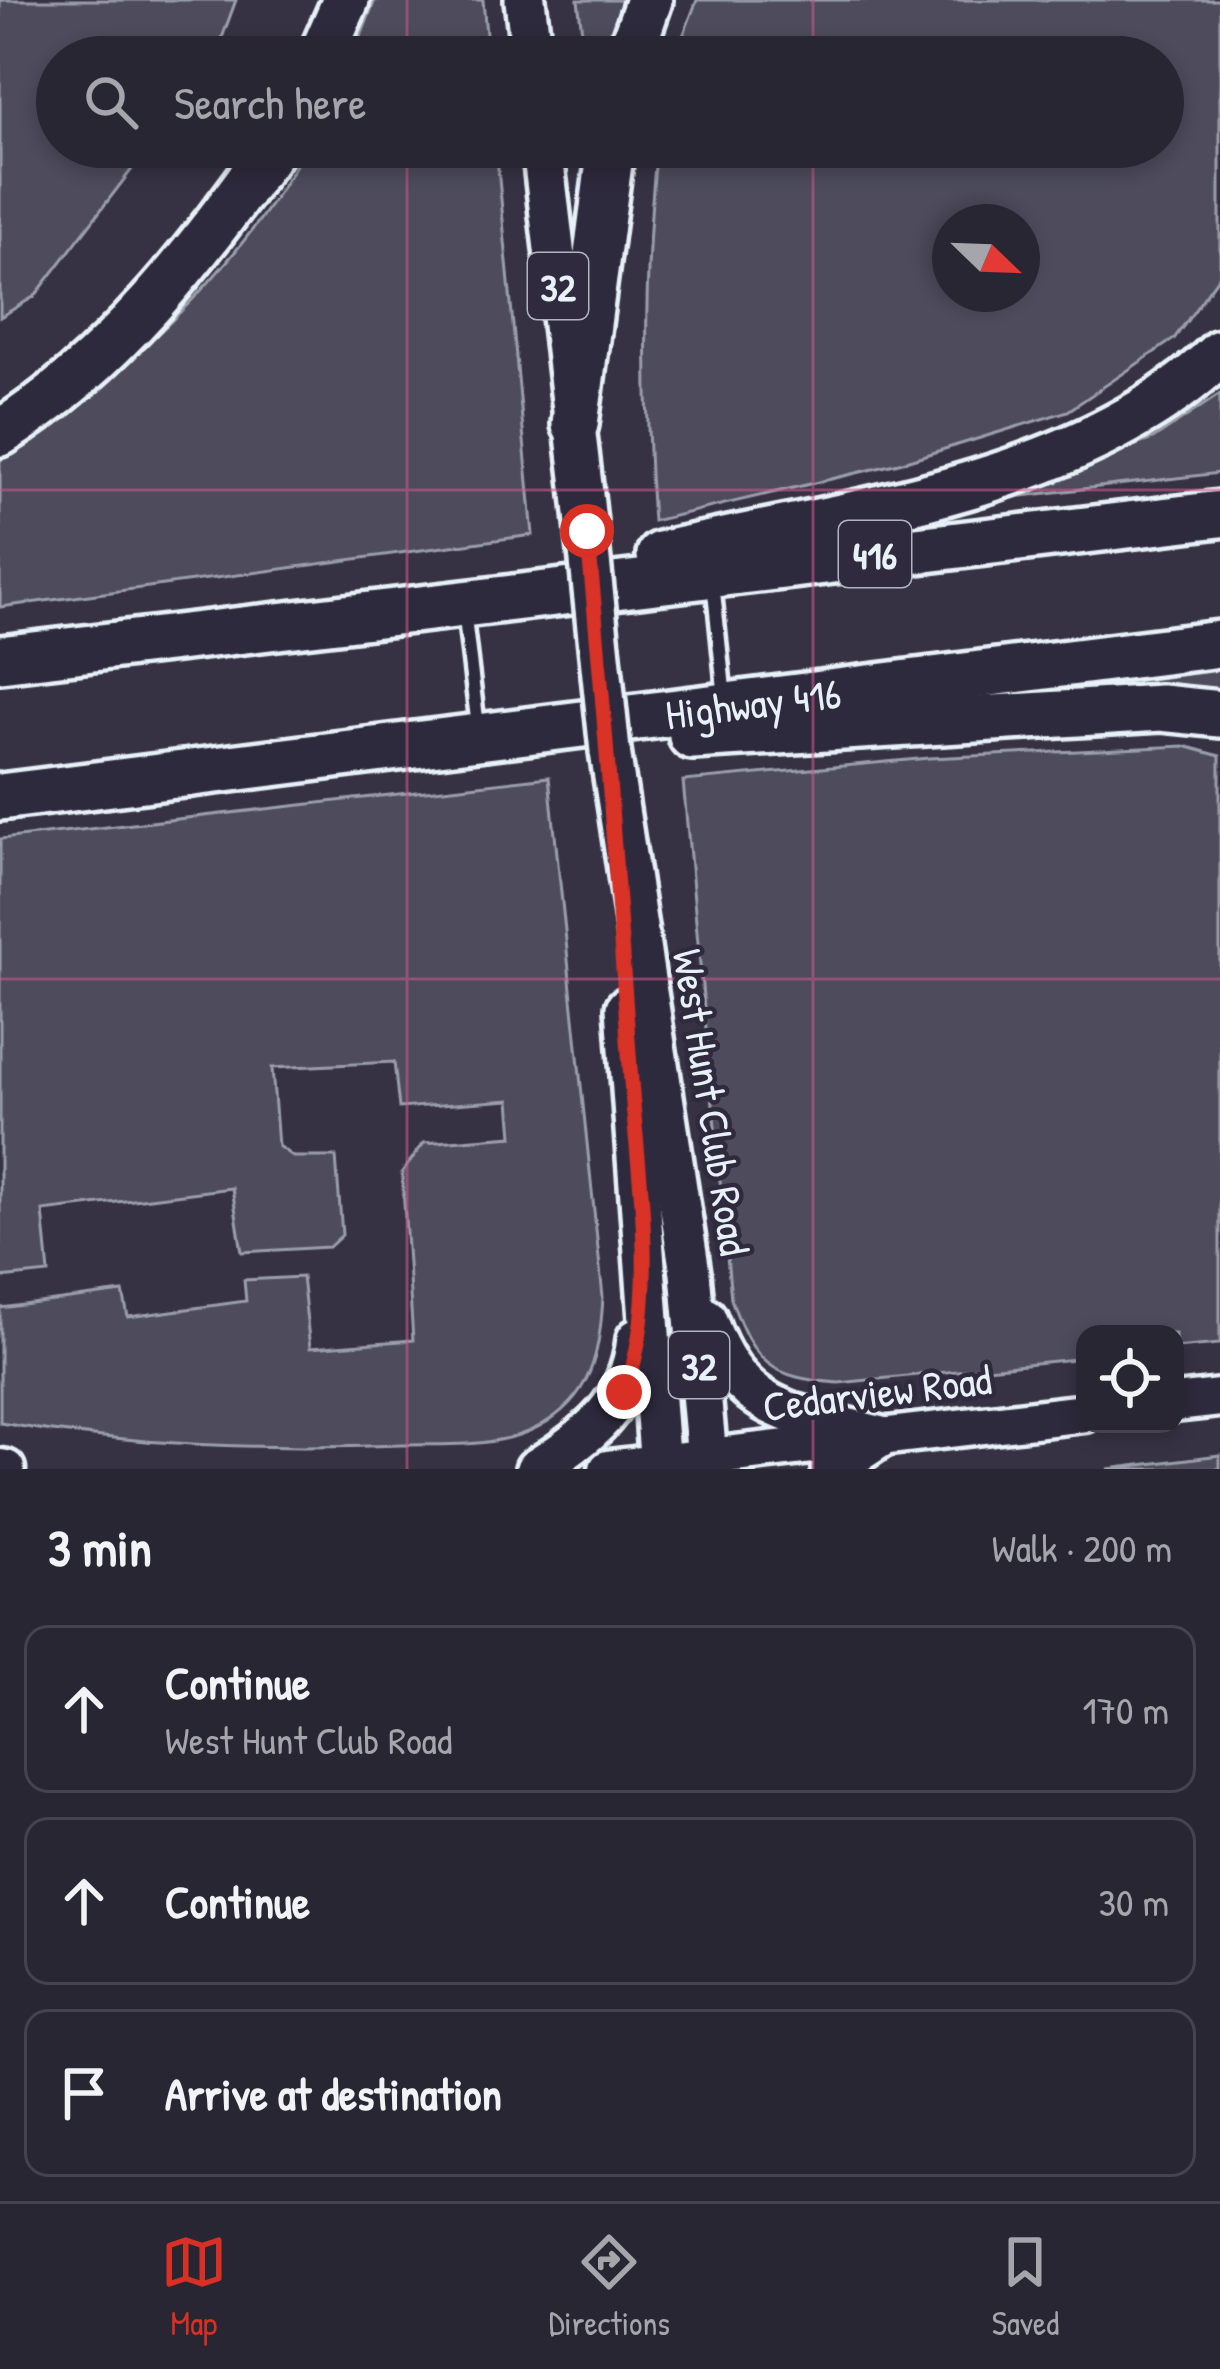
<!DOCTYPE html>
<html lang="en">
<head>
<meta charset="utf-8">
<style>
	body { margin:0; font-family:"Patrick Hand",sans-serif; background:#302e3b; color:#f1f3f6 }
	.controls { position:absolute; right:36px; bottom:36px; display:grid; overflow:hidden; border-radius:24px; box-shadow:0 6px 18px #0003 }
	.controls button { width:108px; height:108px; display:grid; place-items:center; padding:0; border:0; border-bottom:3px solid #44434e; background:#282633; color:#f1f3f6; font:60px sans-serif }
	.compass { position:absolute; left:932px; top:204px; width:108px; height:108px; border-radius:50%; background:#282633; box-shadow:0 6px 18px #0003; rotate:113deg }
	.stop { position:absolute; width:36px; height:36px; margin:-27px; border:9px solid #d93025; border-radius:50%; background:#fff }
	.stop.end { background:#d93025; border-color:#fff; box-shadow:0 3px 12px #0008 }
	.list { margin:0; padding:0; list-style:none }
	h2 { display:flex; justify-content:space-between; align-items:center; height:156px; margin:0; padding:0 48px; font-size:51px }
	h2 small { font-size:39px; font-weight:400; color:#a5a5ac }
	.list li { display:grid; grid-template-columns:78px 1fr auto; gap:36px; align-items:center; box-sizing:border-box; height:168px; margin:0 24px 24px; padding:0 24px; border:3px solid #44434e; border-radius:24px }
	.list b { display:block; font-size:45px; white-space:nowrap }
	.list p { margin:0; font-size:39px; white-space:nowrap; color:#a5a5ac }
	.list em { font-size:39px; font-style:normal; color:#a5a5ac }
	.icon { flex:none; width:66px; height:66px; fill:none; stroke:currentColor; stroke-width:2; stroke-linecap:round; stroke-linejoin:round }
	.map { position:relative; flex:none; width:1220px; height:1469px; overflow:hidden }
	.search { position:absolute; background:#282633; box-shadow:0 6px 18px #0003; left:36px; right:36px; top:36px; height:132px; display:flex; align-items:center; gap:30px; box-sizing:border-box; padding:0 42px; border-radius:66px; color:#a5a5ac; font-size:45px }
	.sheet { height:732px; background:#282633 }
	nav { display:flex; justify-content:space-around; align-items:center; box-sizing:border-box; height:168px; border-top:3px solid #44434e; background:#282633; font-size:33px; color:#a5a5ac }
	nav a { display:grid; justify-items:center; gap:6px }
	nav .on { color:#d93025 }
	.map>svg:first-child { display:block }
	.green { fill:#4d4b5c; stroke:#9a9eaa; stroke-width:3; fill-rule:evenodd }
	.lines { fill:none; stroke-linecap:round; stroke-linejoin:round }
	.service-casing { stroke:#e8f1f8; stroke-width:21 }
	.secondary-casing { stroke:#e8f1f8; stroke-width:45 }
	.primary-casing { stroke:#e8f1f8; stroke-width:48 }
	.motorway-casing { stroke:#e8f1f8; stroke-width:54 }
	.service { stroke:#2f2a3d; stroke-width:12 }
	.secondary { stroke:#2f2a3d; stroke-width:36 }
	.primary { stroke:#2f2a3d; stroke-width:39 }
	.motorway { stroke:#2f2a3d; stroke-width:45 }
	.primary-bridge-casing { stroke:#e8f1f8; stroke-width:48; stroke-linecap:butt }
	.primary-bridge { stroke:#2f2a3d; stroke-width:39 }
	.route { stroke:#d93025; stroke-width:15 }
	.grid { fill:none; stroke:#cd598a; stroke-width:3; stroke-opacity:0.55 }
	.labels { text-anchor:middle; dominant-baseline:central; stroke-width:9; stroke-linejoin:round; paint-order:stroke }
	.shield { fill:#2f2a3d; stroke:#b0b5c0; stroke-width:3 }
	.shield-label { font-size:39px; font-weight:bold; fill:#e8f1f8 }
	.street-label { font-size:42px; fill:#e8f1f8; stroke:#2f2a3d }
</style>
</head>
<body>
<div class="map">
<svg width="1220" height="1469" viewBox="0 0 1220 1469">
	<rect width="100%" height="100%" fill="#363244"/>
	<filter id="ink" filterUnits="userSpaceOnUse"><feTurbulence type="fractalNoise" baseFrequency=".00833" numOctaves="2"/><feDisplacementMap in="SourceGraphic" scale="24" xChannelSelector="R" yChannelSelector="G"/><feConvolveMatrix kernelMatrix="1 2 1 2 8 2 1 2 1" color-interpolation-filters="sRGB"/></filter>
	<g filter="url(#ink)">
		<!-- green -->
		<g class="green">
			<polygon points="0,0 236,0 215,57 57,57 57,147 149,147 35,296 0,317"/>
			<polygon points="375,0 483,0 488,57 353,57"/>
			<polygon points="578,0 631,0 614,57 585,57"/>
			<path d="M697 0H1220V275L1174 339 1068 411 899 463 653 521C644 395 643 273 657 147H1163V57H675ZM950 222H1022V294H950Z"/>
			<path d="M306 147H496L533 535 0 607V461C119 376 235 278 306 147Z"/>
			<polygon points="1220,394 1220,473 1004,498 1005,493 1153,439"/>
			<polygon points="1220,670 1220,693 1201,689 1097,693 1095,686"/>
			<path d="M1184 746 1220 756V1344L1175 1348V1334H1085V1358L839 1383C770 1378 754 1363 731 1299L683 781 929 758Z"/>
			<path d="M549 777 603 1297C600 1353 592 1398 538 1427 499 1448 444 1444 402 1445 265 1450 135 1446 0 1423V1308L123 1292 128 1317 246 1301 244 1280 302 1277 310 1348 413 1340 402 1172 424 1143 513 1136 510 1100 399 1108 394 1062 272 1068 278 1146 293 1157H336L342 1235 329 1247 242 1252 232 1188 43 1211 49 1273 0 1278V839Z"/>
			<polygon points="1220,1455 1220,1469 1108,1469"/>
		</g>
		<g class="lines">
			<defs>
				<g id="service">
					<polyline points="713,582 725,699"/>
					<polyline points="464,610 478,727"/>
				</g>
				<g id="secondary">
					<polyline points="1175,1403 1220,1398"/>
					<polyline points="0,1468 6,1469"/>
					<polyline points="608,1469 1085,1413"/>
				</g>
				<g id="primary">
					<polyline points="525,0 532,57"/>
					<polyline points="542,147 583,494"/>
					<polyline points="610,751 690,1273 708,1469"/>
					<polyline points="626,1008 660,1469"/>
					<path d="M706 1318C741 1416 790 1412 881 1437"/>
					<path d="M536 1469C589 1436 630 1405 637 1339"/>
					<polyline points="832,1469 881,1437"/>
				</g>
				<g id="motorway">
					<polyline points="321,57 346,0"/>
					<polyline points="629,57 649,0"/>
					<polyline points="575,424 611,147"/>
					<path d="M0 433C111 365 199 252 273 147"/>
					<path d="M660 555C843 513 1080 488 1220 353"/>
					<polyline points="0,659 1220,514"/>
					<polyline points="692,736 1161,708 1220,714"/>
					<path id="s1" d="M0 797 1220 644"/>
				</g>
			</defs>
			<!-- service casing -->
			<use href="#service" class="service-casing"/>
			<!-- secondary casing -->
			<use href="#secondary" class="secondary-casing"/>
			<!-- primary casing -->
			<use href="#primary" class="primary-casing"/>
			<!-- motorway casing -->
			<use href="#motorway" class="motorway-casing"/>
			<!-- service -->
			<use href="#service" class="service"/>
			<!-- secondary -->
			<use href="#secondary" class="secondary"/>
			<!-- primary -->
			<use href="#primary" class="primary"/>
			<!-- motorway -->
			<use href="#motorway" class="motorway"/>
			<defs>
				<polyline id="primary-bridge" points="583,494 610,751"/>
			</defs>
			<!-- primary-bridge casing -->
			<use href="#primary-bridge" class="primary-bridge-casing"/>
			<!-- primary-bridge -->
			<use href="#primary-bridge" class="primary-bridge"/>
		</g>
	</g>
	<g class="lines" filter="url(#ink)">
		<!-- route -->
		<path class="route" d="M587 531C605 709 617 888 630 1067 636 1163 662 1302 624 1392"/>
	</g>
	<!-- grid -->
	<path class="grid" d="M407 0V57M813 0V57M407 147V1469M813 147V1469M0 490H1220M0 979H1220"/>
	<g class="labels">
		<!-- shield labels -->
		<g class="shield">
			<rect x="528" y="253" width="60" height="66" rx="9"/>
			<rect x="839" y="521" width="72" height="66" rx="9"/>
			<rect x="669" y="1332" width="60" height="66" rx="9"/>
		</g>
		<g class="shield-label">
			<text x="558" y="286">32</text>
			<text x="875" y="554">416</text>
			<text x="699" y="1365">32</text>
		</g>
		<!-- street labels -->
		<g class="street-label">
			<text stroke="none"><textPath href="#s1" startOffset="759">Highway 416</textPath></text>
			<text transform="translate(712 1102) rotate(81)">West Hunt Club Road</text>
			<text transform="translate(877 1392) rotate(-7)">Cedarview Road</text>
		</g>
	</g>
</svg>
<div class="controls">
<button><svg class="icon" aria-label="locate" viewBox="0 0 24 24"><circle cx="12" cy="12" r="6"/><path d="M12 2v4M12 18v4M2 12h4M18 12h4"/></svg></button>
</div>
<svg class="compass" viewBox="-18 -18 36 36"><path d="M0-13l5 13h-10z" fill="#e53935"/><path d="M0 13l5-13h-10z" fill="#a5a5ac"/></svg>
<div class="stop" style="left:587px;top:531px"></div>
<div class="stop end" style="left:624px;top:1392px"></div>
<div class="search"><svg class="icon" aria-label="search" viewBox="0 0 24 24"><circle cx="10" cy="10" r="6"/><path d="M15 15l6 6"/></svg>Search here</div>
</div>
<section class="sheet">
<h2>3 min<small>Walk · 200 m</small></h2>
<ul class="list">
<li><svg class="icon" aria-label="ahead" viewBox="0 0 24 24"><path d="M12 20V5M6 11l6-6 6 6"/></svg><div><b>Continue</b><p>West Hunt Club Road</p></div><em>170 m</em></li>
<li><svg class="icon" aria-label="ahead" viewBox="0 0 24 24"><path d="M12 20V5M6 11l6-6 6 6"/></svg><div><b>Continue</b></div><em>30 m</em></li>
<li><svg class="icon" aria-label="arrive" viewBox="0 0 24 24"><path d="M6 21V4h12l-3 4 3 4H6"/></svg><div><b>Arrive at destination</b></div></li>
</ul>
</section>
<nav>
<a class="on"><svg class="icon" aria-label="map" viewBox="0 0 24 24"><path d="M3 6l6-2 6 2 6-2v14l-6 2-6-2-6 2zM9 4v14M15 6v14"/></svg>Map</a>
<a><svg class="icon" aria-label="directions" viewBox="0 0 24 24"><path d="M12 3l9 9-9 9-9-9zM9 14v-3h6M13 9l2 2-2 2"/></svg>Directions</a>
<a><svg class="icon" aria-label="saved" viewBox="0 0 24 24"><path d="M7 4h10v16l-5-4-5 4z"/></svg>Saved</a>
</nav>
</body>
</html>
